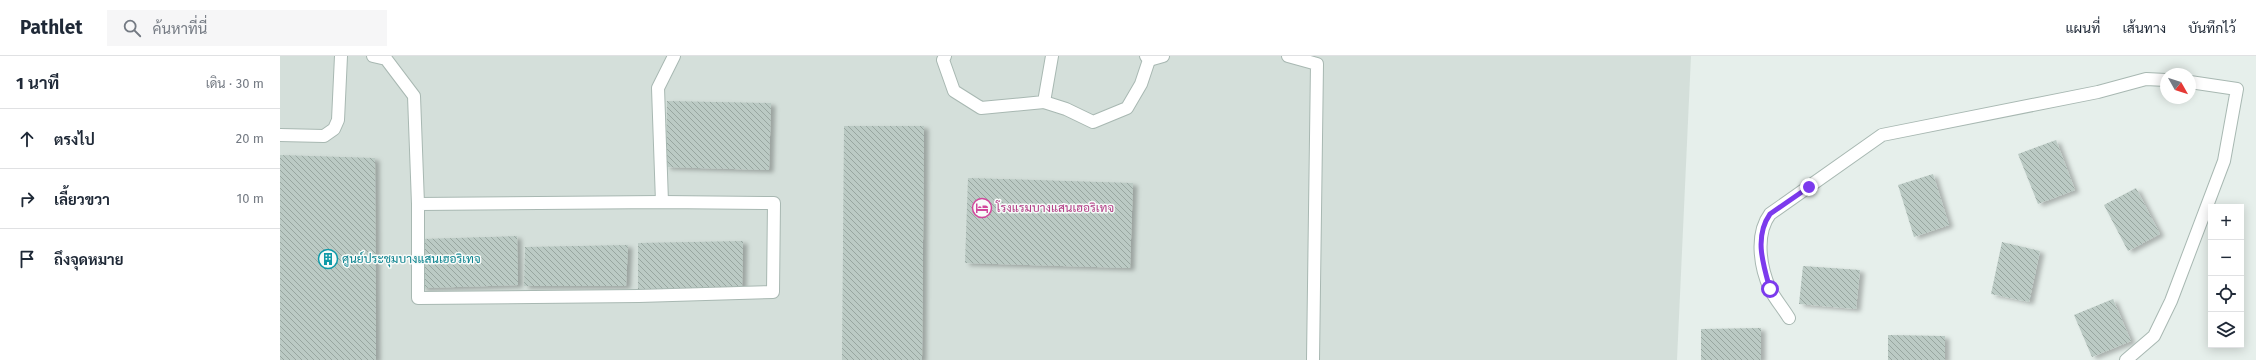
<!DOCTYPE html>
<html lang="th">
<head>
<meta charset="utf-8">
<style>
	body { margin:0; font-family:"Fira Sans",Sarabun,sans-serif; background:#f6f6f7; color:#1f2937 }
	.controls { position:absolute; right:12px; bottom:12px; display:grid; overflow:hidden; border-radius:0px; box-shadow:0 2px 10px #0003 }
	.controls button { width:36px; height:36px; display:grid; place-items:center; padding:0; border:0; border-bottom:1px solid #e0e1e3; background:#fff; color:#1f2937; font:20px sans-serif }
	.compass { position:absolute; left:1880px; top:12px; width:36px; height:36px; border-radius:50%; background:#fff; box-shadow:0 2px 10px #0003; rotate:129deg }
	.stop { position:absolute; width:12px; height:12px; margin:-9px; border:3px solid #7c3aed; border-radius:50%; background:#fff }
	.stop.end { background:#7c3aed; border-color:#fff; box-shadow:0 1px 4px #0008 }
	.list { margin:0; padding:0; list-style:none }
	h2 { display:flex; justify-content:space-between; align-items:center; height:52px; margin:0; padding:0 16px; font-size:17px }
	h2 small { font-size:13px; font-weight:400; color:#747a83 }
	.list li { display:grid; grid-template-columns:26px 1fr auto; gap:12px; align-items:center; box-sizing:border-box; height:60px; padding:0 16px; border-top:1px solid #e0e1e3 }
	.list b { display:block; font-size:15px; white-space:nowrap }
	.list em { font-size:13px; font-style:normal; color:#747a83 }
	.icon { flex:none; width:22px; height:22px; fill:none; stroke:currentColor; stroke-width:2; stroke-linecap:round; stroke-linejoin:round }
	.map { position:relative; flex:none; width:1976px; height:304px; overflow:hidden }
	header { display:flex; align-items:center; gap:24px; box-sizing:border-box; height:56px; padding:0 20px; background:#fff; border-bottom:1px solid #e0e1e3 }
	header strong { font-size:19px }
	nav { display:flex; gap:22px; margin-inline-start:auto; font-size:14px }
	.search { width:280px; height:36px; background:#f6f6f7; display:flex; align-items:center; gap:10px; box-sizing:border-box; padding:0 14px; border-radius:0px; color:#747a83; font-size:15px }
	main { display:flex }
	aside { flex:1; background:#fff }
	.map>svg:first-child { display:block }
	.built { fill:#d4dfda }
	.building { fill:url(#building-back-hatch); filter:url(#shadow) }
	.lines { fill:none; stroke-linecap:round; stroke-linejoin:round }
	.service-casing { stroke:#a8b8b2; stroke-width:14 }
	.service { stroke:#fff; stroke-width:12 }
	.route { stroke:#7c3aed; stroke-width:5 }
	.labels { text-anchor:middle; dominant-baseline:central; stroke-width:3; stroke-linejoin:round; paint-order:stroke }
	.hotel-label { font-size:12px; fill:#b23c85; stroke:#f7fbf9; text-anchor:start }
	.culture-label { font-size:12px; fill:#0d838f; stroke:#f7fbf9; text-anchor:start }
</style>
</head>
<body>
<header>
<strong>Pathlet</strong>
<div class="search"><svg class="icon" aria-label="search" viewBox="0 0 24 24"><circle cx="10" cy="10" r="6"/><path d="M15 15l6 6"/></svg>ค้นหาที่นี่</div>
<nav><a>แผนที่</a><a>เส้นทาง</a><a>บันทึกไว้</a></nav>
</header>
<main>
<aside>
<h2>1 นาที<small>เดิน · 30 m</small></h2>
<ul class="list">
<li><svg class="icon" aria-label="ahead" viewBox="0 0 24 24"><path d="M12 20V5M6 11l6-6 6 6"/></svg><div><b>ตรงไป</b></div><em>20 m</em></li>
<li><svg class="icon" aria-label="right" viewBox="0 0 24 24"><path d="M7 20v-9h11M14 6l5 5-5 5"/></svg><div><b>เลี้ยวขวา</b></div><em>10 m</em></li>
<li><svg class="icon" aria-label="arrive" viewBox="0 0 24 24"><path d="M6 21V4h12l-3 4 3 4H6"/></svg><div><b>ถึงจุดหมาย</b></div></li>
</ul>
</aside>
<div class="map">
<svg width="1976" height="304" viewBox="0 0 1976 304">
	<defs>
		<pattern id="building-back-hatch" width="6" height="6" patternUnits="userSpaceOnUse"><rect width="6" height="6" fill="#bbcac4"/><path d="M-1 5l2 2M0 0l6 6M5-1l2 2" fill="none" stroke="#98a6a0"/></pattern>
		<filter id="shadow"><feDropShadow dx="4.5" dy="2.5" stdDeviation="2" flood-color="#0004"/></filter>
	</defs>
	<rect width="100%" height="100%" fill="#e6efeb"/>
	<!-- built -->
	<polygon class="built" points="0,0 1411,0 1397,304 0,304"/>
	<!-- building -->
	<g class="building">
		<polygon points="387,45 491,47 489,114 386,111"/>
		<polygon points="564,70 644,70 642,304 562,304"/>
		<polygon points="1776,84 1795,134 1758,148 1738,98"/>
		<polygon points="0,99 95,102 96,304 0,304"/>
		<polygon points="1653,118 1669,169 1634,181 1618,129"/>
		<polygon points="688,122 853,127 850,212 685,207"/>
		<polygon points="1856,132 1880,178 1848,195 1824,149"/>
		<polygon points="237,180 238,229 142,232 141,183"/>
		<polygon points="463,185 462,232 358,234 358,187"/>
		<polygon points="1722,186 1760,195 1749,246 1711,238"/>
		<polygon points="348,189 346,230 244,230 245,191"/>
		<polygon points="1523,210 1580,214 1576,253 1519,248"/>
		<polygon points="1833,243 1851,285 1812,301 1794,259"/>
		<polygon points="1481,272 1481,304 1421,304 1421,273"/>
		<polygon points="1608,279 1665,280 1665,304 1608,304"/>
	</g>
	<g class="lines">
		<defs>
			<g id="service">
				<polyline points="93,0 106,3 134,40 138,148"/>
				<polyline points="665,0 663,4 674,35 701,52 764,46 772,0"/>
				<polyline points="1008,0 1037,8 1033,304"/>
				<polyline points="869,4 883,0"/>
				<polyline points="764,46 786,53 813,66 847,52 861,28 869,4 866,0"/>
				<polyline points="0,79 44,80 54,73 58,64 61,0"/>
				<polygon points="382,146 494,147 493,236 359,240 138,242 138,148"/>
				<polyline points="382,146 378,32 394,0"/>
				<path d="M1509 262C1503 252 1495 243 1490 233 1480 211 1475 178 1490 158L1602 79 1818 36 1866 23 1886 24"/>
				<polyline points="1846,304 1874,280 1891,245 1944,105 1957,33 1910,26"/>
			</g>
		</defs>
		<!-- service casing -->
		<use href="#service" class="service-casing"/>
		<!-- service -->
		<use href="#service" class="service"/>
	</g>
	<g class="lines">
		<!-- route -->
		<path class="route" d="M1490 233C1483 208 1474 181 1490 158L1529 131"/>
	</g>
	<!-- icons -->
	<defs>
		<symbol id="hotel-ring" viewBox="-11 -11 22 22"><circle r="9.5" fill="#f7fbf9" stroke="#d1479c" stroke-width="1.5"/><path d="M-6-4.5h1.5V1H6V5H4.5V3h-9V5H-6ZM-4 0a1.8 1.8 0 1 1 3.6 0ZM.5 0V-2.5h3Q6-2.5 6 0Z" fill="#d1479c"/></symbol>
		<symbol id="building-ring" viewBox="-11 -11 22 22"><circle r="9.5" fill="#f7fbf9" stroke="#0f9aa8" stroke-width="1.5"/><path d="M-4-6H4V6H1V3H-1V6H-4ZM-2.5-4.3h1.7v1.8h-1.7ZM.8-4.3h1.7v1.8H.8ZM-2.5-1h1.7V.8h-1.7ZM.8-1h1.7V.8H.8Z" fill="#0f9aa8"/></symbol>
	</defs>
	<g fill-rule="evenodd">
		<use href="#hotel-ring" x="691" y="141" width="22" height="22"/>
		<use href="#building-ring" x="37" y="192" width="22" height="22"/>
	</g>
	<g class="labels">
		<!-- hotel labels -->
		<g class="hotel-label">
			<text x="716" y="152">โรงแรมบางแสนเฮอริเทจ</text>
		</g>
		<!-- culture labels -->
		<g class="culture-label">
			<text x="62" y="203">ศูนย์ประชุมบางแสนเฮอริเทจ</text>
		</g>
	</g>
</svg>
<div class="controls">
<button>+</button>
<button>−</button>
<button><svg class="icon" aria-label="locate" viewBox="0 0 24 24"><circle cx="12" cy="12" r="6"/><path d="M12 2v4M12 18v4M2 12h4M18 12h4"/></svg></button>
<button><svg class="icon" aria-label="layers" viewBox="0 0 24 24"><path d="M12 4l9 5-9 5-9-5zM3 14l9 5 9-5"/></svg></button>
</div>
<svg class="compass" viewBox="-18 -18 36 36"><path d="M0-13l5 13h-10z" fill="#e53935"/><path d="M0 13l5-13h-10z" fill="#747a83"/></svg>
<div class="stop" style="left:1490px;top:233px"></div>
<div class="stop end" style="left:1529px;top:131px"></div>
</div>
</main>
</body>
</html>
